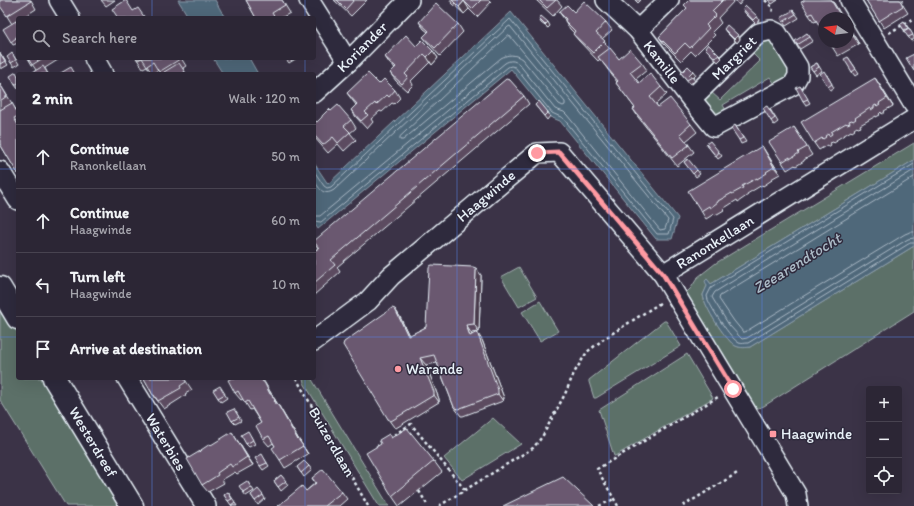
<!DOCTYPE html>
<html lang="en">
<head>
<meta charset="utf-8">
<style>
	body { margin:0; font-family:Itim,sans-serif; background:#342e3d; color:#f1f3f6 }
	.controls { position:absolute; right:12px; bottom:12px; display:grid; overflow:hidden; border-radius:4px; box-shadow:0 4px 16px #0002 }
	.controls button { width:36px; height:36px; display:grid; place-items:center; padding:0; border:0; border-bottom:1px solid #484350; background:#2c2635; color:#f1f3f6; font:20px sans-serif }
	.compass { position:absolute; left:818px; top:12px; width:36px; height:36px; border-radius:50%; background:#2c2635; box-shadow:0 4px 16px #0002; rotate:283deg }
	.stop { position:absolute; width:12px; height:12px; margin:-9px; border:3px solid #ff9aa2; border-radius:50%; background:#fff }
	.stop.end { background:#ff9aa2; border-color:#fff; box-shadow:0 1px 4px #0008 }
	.list { margin:0; padding:0; list-style:none }
	h2 { display:flex; justify-content:space-between; align-items:center; height:52px; margin:0; padding:0 16px; font-size:17px }
	h2 small { font-size:13px; font-weight:400; color:#a6a5ad }
	.list li { display:grid; grid-template-columns:26px 1fr auto; gap:12px; align-items:center; box-sizing:border-box; height:64px; padding:0 16px; border-top:1px solid #484350 }
	.list b { display:block; font-size:15px; white-space:nowrap }
	.list p { margin:0; font-size:13px; white-space:nowrap; color:#a6a5ad }
	.list em { font-size:13px; font-style:normal; color:#a6a5ad }
	.icon { flex:none; width:22px; height:22px; fill:none; stroke:currentColor; stroke-width:2; stroke-linecap:round; stroke-linejoin:round }
	.map { position:relative; flex:none; width:914px; height:506px; overflow:hidden }
	.search { position:absolute; background:#2c2635; box-shadow:0 4px 16px #0002; left:16px; top:16px; width:300px; height:44px; display:flex; align-items:center; gap:10px; box-sizing:border-box; padding:0 14px; border-radius:4px; color:#a6a5ad; font-size:15px }
	.panel { position:absolute; background:#2c2635; box-shadow:0 4px 16px #0002; left:16px; top:72px; width:300px; height:308px; border-radius:4px }
	.map>svg:first-child { display:block }
	.green { fill:#5b6f68; stroke:#a2b0b0 }
	.water { fill:#4f677a; stroke:#8c9eac }
	.lines { fill:none; stroke-linecap:round; stroke-linejoin:round }
	.shore { stroke:#abbac6; stroke-width:1 }
	.minor-casing { stroke:#e8f1f8; stroke-width:22 }
	.tertiary-casing { stroke:#e8f1f8; stroke-width:25 }
	.path { stroke:#e8f1f8; stroke-width:2.5; stroke-dasharray:3 3; stroke-linecap:butt }
	.minor { stroke:#2f2a3d; stroke-width:19 }
	.tertiary { stroke:#2f2a3d; stroke-width:22 }
	.wall { fill:#5c4c60; stroke:#e8f1f8 }
	.shaded-wall { fill:#4b3e4e; stroke:#e8f1f8 }
	.building { fill:#6b5870; stroke:#e8f1f8 }
	.route { stroke:#ff9aa2; stroke-width:5 }
	.grid { fill:none; stroke:#5a7fe2; stroke-width:1; stroke-opacity:0.55 }
	.poi-dot { fill:#ff9aa2; stroke:#2f2a3d; stroke-width:1.5 }
	.labels { text-anchor:middle; dominant-baseline:central; stroke-width:3; stroke-linejoin:round; paint-order:stroke }
	.street-label { font-size:15px; fill:#e8f1f8; stroke:#2f2a3d }
	.poi-label { font-size:15px; fill:#e8f1f8; stroke:#2f2a3d; text-anchor:start }
	.water-label { font-size:16px; font-style:italic; fill:#abbac6; stroke:#2f2a3d }
</style>
</head>
<body>
<div class="map">
<svg width="914" height="506" viewBox="0 0 914 506">
	<rect width="100%" height="100%" fill="#3b3347"/>
	<filter id="ink" filterUnits="userSpaceOnUse"><feTurbulence type="fractalNoise" baseFrequency=".025" numOctaves="2"/><feDisplacementMap in="SourceGraphic" scale="8" xChannelSelector="R" yChannelSelector="G"/><feConvolveMatrix kernelMatrix="1 2 1 2 8 2 1 2 1" color-interpolation-filters="sRGB"/></filter>
	<g filter="url(#ink)">
		<!-- green -->
		<g class="green">
			<polygon points="766,39 776,42 791,73 787,81 777,87 770,77 723,105 729,116 717,121 701,103 711,92 720,100 760,61 751,52"/>
			<path d="M914 143V160L711 284 707 279V286L703 295C705 308 724 337 734 345 739 348 744 348 750 347L914 246V311L764 406 755 409 685 294 691 288 698 277 716 263Z"/>
			<polygon points="519,267 537,297 519,307 501,277"/>
			<polygon points="540,301 558,331 540,341 522,312"/>
			<polygon points="0,304 18,333 18,378 45,378 124,506 66,506 0,400"/>
			<polygon points="664,321 666,321 681,346 596,398 594,398 589,382 589,380"/>
			<polygon points="687,354 713,398 615,456 614,456 599,410"/>
			<polygon points="303,378 311,378 389,506 379,506 304,383"/>
			<polygon points="493,418 521,444 462,480 444,458"/>
		</g>
		<!-- water -->
		<g class="water">
			<polygon points="178,0 215,0 225,18 189,18"/>
			<polygon points="511,12 678,218 672,239 656,239 560,121 550,117 511,69 318,229 314,223 314,163 328,184"/>
			<polygon points="213,58 249,58 258,74 223,74"/>
			<path d="M914 160V246L750 347C744 348 739 348 734 345 724 337 705 308 703 295L707 286 705 281 707 279 711 284Z"/>
		</g>
		<g class="lines">
			<!-- shore -->
			<g class="shore">
				<path d="M509 35 565 102V105L563 106 559 104 522 59C515 54 508 54 501 58L403 140H400V137Z"/>
				<path d="M914 164 711 288 707 296 708 300C712 309 730 338 739 343 742 344 745 343 748 343L910 243H914"/>
				<polyline points="914,170 715,292 712,297 713,299 729,325 740,337 742,339 747,338 908,239 914,238"/>
				<polyline points="314,171 324,186 327,188 331,187 509,20 510,19 673,219 669,234 657,234 563,118 552,113 515,67 511,66 508,67 321,222 314,221"/>
				<polyline points="914,177 720,296 719,299 734,321 743,332 745,332 905,234 910,232 914,232"/>
				<path d="M314 180C319 188 323 197 334 190L508 27 510 26 668 220 665 229 660 230 567 115 564 112 555 109 519 64C514 60 510 60 505 63L320 216H314"/>
			</g>
			<defs>
				<g id="minor">
					<polyline points="59,0 70,18"/>
					<polyline points="309,0 348,62"/>
					<polyline points="606,0 638,30 691,99 714,127 793,85 798,76 798,67 777,33 771,30 759,33 691,99"/>
					<polyline points="850,0 914,105"/>
					<polyline points="638,30 669,0"/>
					<polyline points="94,58 103,74"/>
					<polyline points="314,93 348,62 409,0"/>
					<polyline points="0,171 18,200"/>
					<polyline points="663,274 914,119"/>
					<polyline points="314,341 368,301 391,276 537,153 559,152 663,274 796,494 798,506"/>
					<polyline points="127,378 206,506"/>
				</g>
				<g id="tertiary">
					<polyline points="0,288 18,318"/>
					<polyline points="54,378 132,506"/>
				</g>
			</defs>
			<!-- minor casing -->
			<use href="#minor" class="minor-casing"/>
			<!-- tertiary casing -->
			<use href="#tertiary" class="tertiary-casing"/>
			<!-- path -->
			<g class="path">
				<polyline points="765,0 773,8 772,14"/>
				<polyline points="889,33 914,18"/>
				<polyline points="296,378 368,506"/>
				<polyline points="389,438 411,424 465,490"/>
				<polyline points="376,447 384,442"/>
				<polyline points="419,491 428,506"/>
				<polyline points="439,506 533,448 542,437 565,394 574,373 587,352 605,338 660,303"/>
				<polyline points="599,506 614,499"/>
				<polyline points="618,506 597,469 718,397"/>
				<polyline points="683,506 739,472"/>
			</g>
			<!-- minor -->
			<use href="#minor" class="minor"/>
			<!-- tertiary -->
			<use href="#tertiary" class="tertiary"/>
		</g>
		<!-- wall -->
		<g class="wall">
			<polygon points="0,0 31,0 36,9 22,18 18,18 18,20 16,21 18,24 18,43 13,45 11,42 12,24 7,16"/>
			<polygon points="101,0 115,0 106,6"/>
			<polygon points="246,0 282,0 290,13 281,18 256,18"/>
			<polygon points="334,0 367,0 351,16"/>
			<polygon points="450,0 489,0 491,2 477,17 469,9 464,14 452,3"/>
			<polygon points="536,0 557,0 562,6 553,16"/>
			<polygon points="635,0 641,0 638,3"/>
			<polygon points="689,0 743,0 739,5 735,0 718,18 721,23 712,32 715,35 695,55 691,51 681,61 664,44 659,37 687,8 684,5"/>
			<polygon points="769,0 778,0 772,4"/>
			<polygon points="832,0 843,18 824,18 814,22 809,15 804,1"/>
			<polygon points="866,0 904,0 901,2 908,13 884,28"/>
			<polygon points="743,9 757,16 759,20 756,24 745,13"/>
			<polygon points="793,10 799,18 786,26 783,22"/>
			<polygon points="559,12 574,12 606,22 612,30 602,39 609,48 619,59 642,63 647,70 636,79 639,83 661,87 667,94 656,104 658,107 691,124 697,132 686,141 694,152 677,166 638,117 633,109 635,108 616,83 617,82 600,59 598,61 579,41 573,34 574,33 570,29 565,21 565,20"/>
			<polygon points="539,19 550,26 548,28 541,23"/>
			<polygon points="904,21 914,37 914,39 911,41 900,24"/>
			<polygon points="419,22 458,24 463,32 440,56 429,44 423,37 428,32 424,29"/>
			<polygon points="848,26 859,44 838,56 829,42 848,42"/>
			<polygon points="724,29 738,35 740,39 737,43 726,32"/>
			<polygon points="807,33 813,41 800,49 797,45"/>
			<polygon points="416,46 433,51 438,58 432,65 430,62 411,81 413,85 407,91 396,81 390,73 395,68 390,64 385,57"/>
			<polygon points="705,48 719,55 722,58 718,62 708,51"/>
			<polygon points="0,53 8,65 1,69 0,67"/>
			<polygon points="12,53 19,64 14,67 11,63"/>
			<polygon points="848,57 859,73 855,76 852,72"/>
			<polygon points="28,58 61,58 45,68 48,74 31,74 36,70"/>
			<polygon points="136,58 181,58 186,66 183,68 186,74 161,74 158,70 152,74 147,66 143,68"/>
			<polygon points="285,58 297,58 289,63"/>
			<polygon points="817,63 822,71 816,75 810,67"/>
			<polygon points="681,73 696,75 693,78 695,81 690,84"/>
			<polygon points="820,74 827,75 834,88 830,90"/>
			<polygon points="18,75 18,89 15,85"/>
			<polygon points="875,78 893,106 884,111 885,112 882,114 881,112 879,114 880,115 876,117 876,116 860,125 861,127 858,128 857,127 854,129 855,130 852,132 851,131 836,140 837,141 834,143 833,142 830,143 831,145 828,147 827,145 819,150 814,143"/>
			<polygon points="0,84 18,113 18,174 0,144"/>
			<polygon points="379,84 395,90 400,98 394,104 392,103 382,112 380,111 371,119 373,122 367,129 356,117 351,110 356,105 347,93"/>
			<polygon points="800,86 810,103 806,105 803,101"/>
			<polygon points="524,96 529,104 337,267 340,272 314,295 314,251 318,248 314,242"/>
			<polygon points="535,105 548,112 550,116 547,120"/>
			<polygon points="770,109 778,122 774,125 771,121"/>
			<polygon points="331,111 351,120 356,128 350,133 356,140 344,151 338,144 328,153 314,137 314,123 317,122"/>
			<polygon points="735,125 746,142 741,144 739,140"/>
			<polygon points="794,127 812,155 804,160 804,161 796,166 795,165 787,170 782,162"/>
			<polygon points="706,144 719,152 722,156 718,159"/>
			<polygon points="767,154 780,174 771,179 772,180 763,186 762,185 747,194 748,195 738,202 737,200 723,209 724,210 719,213 715,215 714,214 706,219 701,211"/>
			<polygon points="684,162 697,170 700,174 696,177"/>
			<polygon points="481,275 481,278 479,332 471,333 472,335 482,340 504,398 503,401 463,416 461,416 454,407 437,363 426,365 439,399 439,402 396,428 394,427 388,419 395,309 400,317 409,336 426,327"/>
			<polygon points="143,378 184,378 192,390 185,394 186,395 164,409 153,395"/>
			<polygon points="232,378 262,378 280,408 299,440 308,454 285,468 280,460 275,446 273,443 269,446 263,439 261,423 252,409 250,410 243,399 241,400 235,393"/>
			<polygon points="222,390 227,398 221,402 218,398"/>
			<polygon points="236,412 241,421 235,424 232,421"/>
			<polygon points="250,435 255,444 249,447 246,444"/>
			<polygon points="391,438 434,461 442,472 400,506 399,506 392,496"/>
			<polygon points="237,440 253,465 237,474 235,472 222,480 224,483 208,492 202,485 202,450 211,445"/>
			<polygon points="264,458 269,466 263,470 260,466"/>
			<polygon points="309,466 312,470 304,477 297,467"/>
			<polygon points="281,475 288,485 281,491 274,481"/>
			<polygon points="312,478 342,492 347,499 339,506 278,506 306,491 315,483"/>
			<polygon points="247,481 254,491 246,496 243,492"/>
			<polygon points="228,492 235,502 231,505 224,495"/>
			<polygon points="251,495 263,495 265,499 258,505"/>
		</g>
		<!-- shaded-wall -->
		<g class="shaded-wall">
			<polygon points="831,0 832,0 843,18 842,18"/>
			<polygon points="464,1 469,9 464,14 459,7"/>
			<polygon points="548,22 550,26 548,28 545,25"/>
			<polygon points="848,26 859,44 853,36 848,27"/>
			<polygon points="738,35 740,39 737,43 734,39"/>
			<polygon points="433,51 438,58 432,65 427,57"/>
			<polygon points="693,71 696,75 693,78 689,75"/>
			<polygon points="875,78 880,85 893,106 887,98"/>
			<polygon points="762,146 767,154 780,174 774,167"/>
			<polygon points="476,268 481,275 481,278 479,332 474,324"/>
			<polygon points="395,309 400,317 413,344 408,336"/>
			<polygon points="466,325 471,333 475,343 470,336"/>
			<polygon points="477,332 482,340 504,398 503,401 498,394"/>
			<polygon points="420,358 426,365 439,399 439,402 434,395"/>
			<polygon points="264,382 269,390 280,408 270,394"/>
			<polygon points="278,405 283,413 299,440 308,454 299,440 303,447 298,440"/>
			<polygon points="232,432 237,440 253,465 247,457"/>
		</g>
		<!-- building -->
		<g class="building">
			<polygon points="0,0 30,0 31,1 7,16 0,6"/>
			<polygon points="126,0 133,11 138,8 145,18 118,18 112,9"/>
			<polygon points="246,0 282,0 285,5 272,13 275,18 256,18"/>
			<polygon points="337,0 354,0 346,9"/>
			<polygon points="452,0 481,0 472,9 464,1 459,7"/>
			<polygon points="539,0 556,0 547,8"/>
			<polygon points="689,0 723,0 712,11 716,15 706,25 709,28 690,48 685,43 675,53 659,37 687,8 684,5"/>
			<polygon points="804,0 831,0 842,18 824,18 824,34 812,13 809,15 801,2 804,1"/>
			<polygon points="866,0 900,0 903,6 879,21"/>
			<polygon points="584,1 606,22 596,33 605,41 593,53 573,34 575,31 565,21 566,19 559,12 567,5 574,12"/>
			<polygon points="436,3 458,24 435,48 423,37 429,31 419,22"/>
			<polygon points="746,6 757,16 753,20 743,9"/>
			<polygon points="793,10 796,14 783,22 781,18"/>
			<polygon points="541,16 548,22 545,25 539,19"/>
			<polygon points="16,21 18,25 18,36 16,37 16,38 11,42 3,29"/>
			<polygon points="904,21 908,28 904,30 900,24"/>
			<polygon points="727,25 738,35 734,39 724,29"/>
			<polygon points="848,27 853,36 848,39"/>
			<polygon points="909,28 913,35 908,37 904,31"/>
			<polygon points="807,33 810,37 797,45 795,41"/>
			<polygon points="406,35 416,46 422,40 433,51 427,57 424,54 405,74 408,77 402,84 390,73 396,67 385,57"/>
			<polygon points="18,36 18,41 16,37"/>
			<polygon points="829,42 844,42 833,48"/>
			<polygon points="708,44 719,55 715,58 705,48"/>
			<polygon points="610,48 619,59 630,49 642,63 630,72 639,83 650,73 661,87 650,97 658,107 670,98 691,124 680,134 689,145 672,158 633,109 635,108 616,83 618,81 598,57"/>
			<polygon points="0,53 5,61 0,64"/>
			<polygon points="12,53 16,60 11,63 7,57"/>
			<polygon points="914,54 914,71 906,58"/>
			<polygon points="848,57 856,69 852,72 844,59"/>
			<polygon points="28,58 43,58 32,65"/>
			<polygon points="136,58 142,58 138,60"/>
			<polygon points="142,58 180,58 180,59 159,72 153,62 147,66"/>
			<polygon points="179,63 185,72 183,73 184,74 165,74 164,72"/>
			<polygon points="817,63 819,67 813,71 810,67"/>
			<polygon points="43,66 48,74 30,74"/>
			<polygon points="688,66 693,71 689,75 692,77 687,80 681,73"/>
			<polygon points="71,67 75,74 59,74"/>
			<polygon points="824,71 832,84 828,87 820,74"/>
			<polygon points="16,72 18,76 18,83 15,85 10,76"/>
			<polygon points="368,73 379,84 384,79 395,90 389,97 387,95 377,104 376,105 375,103 365,112 368,115 361,121 351,110 357,104 347,93"/>
			<polygon points="875,78 887,98 879,103 880,104 877,106 876,105 874,106 874,108 871,110 870,108 855,118 856,119 853,121 852,120 849,121 850,123 847,124 846,123 831,132 832,134 829,136 828,134 825,136 826,137 823,139 822,138 814,143 801,122"/>
			<polygon points="506,79 510,80 524,96 331,260 335,265 314,283 314,251 319,248 314,242 314,241"/>
			<polygon points="0,84 7,96 0,101"/>
			<polygon points="800,86 808,99 803,101 796,88"/>
			<polygon points="539,101 548,112 544,116 535,105"/>
			<polygon points="12,103 18,114 18,116 14,118 18,125 18,174 0,144 0,110"/>
			<polygon points="338,105 351,120 344,126 350,132 338,143 333,137 323,145 314,135 314,123 316,121 317,122 322,117 322,116 329,109 331,111"/>
			<polygon points="767,106 775,118 771,121 763,108"/>
			<polygon points="735,125 743,138 739,140 731,128"/>
			<polygon points="794,127 807,147 798,152 799,153 790,159 790,157 782,162 769,142"/>
			<polygon points="710,141 719,152 716,156 706,144"/>
			<polygon points="762,146 774,167 766,172 767,173 757,179 757,178 742,186 743,188 732,194 732,193 718,201 718,202 710,208 709,206 701,211 688,191"/>
			<polygon points="688,159 697,170 693,174 684,162"/>
			<polygon points="432,265 473,267 476,268 476,270 474,324 466,325 470,336 477,332 498,390 498,394 458,409 455,408 454,407 434,355 420,358 434,392 434,395 391,421 388,419 343,345 344,342 392,308 395,309 408,336 426,327 429,268 430,266"/>
			<polygon points="143,378 184,378 186,382 180,386 181,388 158,401 154,395 153,395 145,380"/>
			<polygon points="232,378 260,378 263,382 264,382 270,394 271,394 275,400 274,401 277,405 278,405 298,440 298,439 303,446 280,460 272,448 275,446 269,436 263,439 256,426 261,423 248,401 245,403 238,391 235,393 228,380"/>
			<polygon points="220,386 225,394 218,398 213,390"/>
			<polygon points="234,409 239,417 232,421 227,412"/>
			<polygon points="407,428 434,461 392,496 366,453 381,444 379,440 389,434 391,438"/>
			<polygon points="248,431 253,440 246,444 241,435"/>
			<polygon points="232,432 247,457 232,467 230,464 217,473 218,475 202,485 187,459 202,450 201,450 210,444 211,445"/>
			<polygon points="262,454 267,463 260,466 255,458"/>
			<polygon points="304,461 309,466 301,473 297,467"/>
			<polygon points="323,469 342,492 324,506 278,506 302,486 306,491 316,483 312,478"/>
			<polygon points="281,475 286,481 278,487 274,481"/>
			<polygon points="563,477 594,506 503,506"/>
			<polygon points="247,481 251,487 243,492 239,486"/>
			<polygon points="258,489 263,495 255,501 251,495"/>
			<polygon points="228,492 232,499 228,501 224,495"/>
			<polygon points="235,503 237,506 231,506"/>
		</g>
	</g>
	<g class="lines" filter="url(#ink)">
		<!-- route -->
		<polyline class="route" points="537,153 559,152 663,274 733,389"/>
	</g>
	<!-- grid -->
	<path class="grid" d="M152 0V18M305 0V18M457 0V506M609 0V506M762 0V506M152 58V74M305 58V74M0 169H18M314 169H914M0 337H18M314 337H914M152 378V506M305 378V506"/>
	<!-- markers -->
	<g class="poi-dot">
		<circle cx="398" cy="369" r="4"/>
		<rect x="769" y="430" width="8" height="8" rx="2"/>
	</g>
	<g class="labels">
		<!-- street labels -->
		<g class="street-label">
			<text transform="translate(362 47) rotate(-45)">Koriander</text>
			<text transform="translate(734 58) rotate(-44)">Margriet</text>
			<text transform="translate(662 62) rotate(52)">Kamille</text>
			<text transform="translate(486 196) rotate(-40)">Haagwinde</text>
			<text transform="translate(715 242) rotate(-32)">Ranonkellaan</text>
			<text transform="translate(93 442) rotate(59)">Westerdreef</text>
			<text transform="translate(166 442) rotate(59)">Waterbies</text>
			<text transform="translate(332 442) rotate(60)">Buizerdlaan</text>
		</g>
		<!-- poi labels -->
		<g class="poi-label">
			<text x="406" y="369">Warande</text>
			<text x="781" y="434">Haagwinde</text>
		</g>
		<!-- water labels -->
		<g class="water-label">
			<text transform="translate(797 263) rotate(-32)">Zeearendtocht</text>
		</g>
	</g>
</svg>
<div class="controls">
<button>+</button>
<button>−</button>
<button><svg class="icon" aria-label="locate" viewBox="0 0 24 24"><circle cx="12" cy="12" r="6"/><path d="M12 2v4M12 18v4M2 12h4M18 12h4"/></svg></button>
</div>
<svg class="compass" viewBox="-18 -18 36 36"><path d="M0-13l5 13h-10z" fill="#e53935"/><path d="M0 13l5-13h-10z" fill="#a6a5ad"/></svg>
<div class="stop" style="left:733px;top:389px"></div>
<div class="stop end" style="left:537px;top:153px"></div>
<div class="search"><svg class="icon" aria-label="search" viewBox="0 0 24 24"><circle cx="10" cy="10" r="6"/><path d="M15 15l6 6"/></svg>Search here</div>
<section class="panel">
<h2>2 min<small>Walk · 120 m</small></h2>
<ul class="list">
<li><svg class="icon" aria-label="ahead" viewBox="0 0 24 24"><path d="M12 20V5M6 11l6-6 6 6"/></svg><div><b>Continue</b><p>Ranonkellaan</p></div><em>50 m</em></li>
<li><svg class="icon" aria-label="ahead" viewBox="0 0 24 24"><path d="M12 20V5M6 11l6-6 6 6"/></svg><div><b>Continue</b><p>Haagwinde</p></div><em>60 m</em></li>
<li><svg class="icon" aria-label="left" viewBox="0 0 24 24"><path d="M17 20v-9H6M10 6l-5 5 5 5"/></svg><div><b>Turn left</b><p>Haagwinde</p></div><em>10 m</em></li>
<li><svg class="icon" aria-label="arrive" viewBox="0 0 24 24"><path d="M6 21V4h12l-3 4 3 4H6"/></svg><div><b>Arrive at destination</b></div></li>
</ul>
</section>
</div>
</body>
</html>
